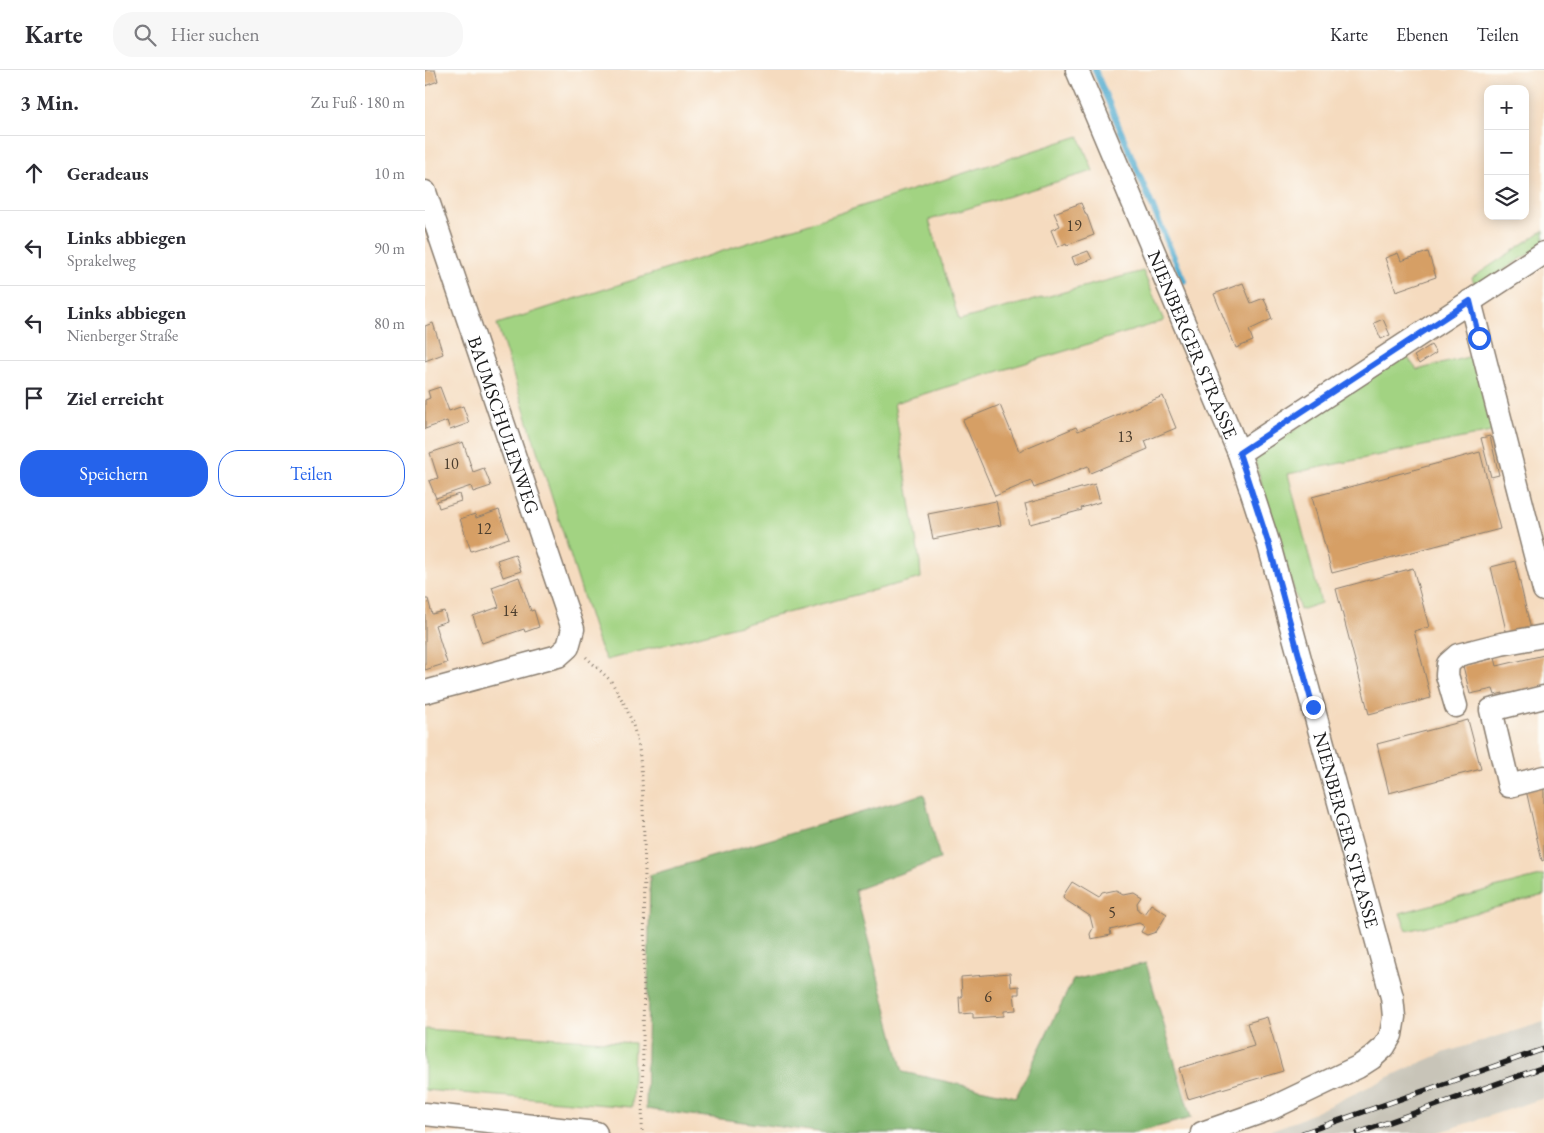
<!DOCTYPE html>
<html lang="de">
<head>
<meta charset="utf-8">
<style>
	body { margin:0; font-family:"EB Garamond",serif; background:#f7f7f7; color:#2b2b33 }
	.controls { position:absolute; right:15px; top:15px; display:grid; overflow:hidden; border-radius:10px; box-shadow:0 2px 12px #0003 }
	.controls button { width:45px; height:45px; display:grid; place-items:center; padding:0; border:0; border-bottom:1px solid #e1e1e2; background:#fff; color:#2b2b33; font:25px sans-serif }
	.stop { position:absolute; width:15px; height:15px; margin:-11px; border:4px solid #2563eb; border-radius:50%; background:#fff }
	.stop.end { background:#2563eb; border-color:#fff; box-shadow:0 1px 5px #0008 }
	.list { margin:0; padding:0; list-style:none }
	h2 { display:flex; justify-content:space-between; align-items:center; height:65px; margin:0; padding:0 20px; font-size:21px }
	h2 small { font-size:16px; font-weight:400; color:#7c7c81 }
	.list li { display:grid; grid-template-columns:32px 1fr auto; gap:15px; align-items:center; box-sizing:border-box; height:75px; padding:0 20px; border-top:1px solid #e1e1e2 }
	.list b { display:block; font-size:19px; white-space:nowrap }
	.list p { margin:0; font-size:16px; white-space:nowrap; color:#7c7c81 }
	.list em { font-size:16px; font-style:normal; color:#7c7c81 }
	.actions { display:flex; gap:10px; padding:15px 20px }
	.actions a { flex:1; padding:11px 0; border:1px solid #2563eb; border-radius:20px; text-align:center; font-size:18px; color:#2563eb }
	.actions .main { background:#2563eb; color:#fff }
	.icon { flex:none; width:28px; height:28px; fill:none; stroke:currentColor; stroke-width:2; stroke-linecap:round; stroke-linejoin:round }
	.map { position:relative; flex:none; width:1119px; height:1063px; overflow:hidden }
	header { display:flex; align-items:center; gap:30px; box-sizing:border-box; height:70px; padding:0 25px; background:#fff; border-bottom:1px solid #e1e1e2 }
	header strong { font-size:24px }
	nav { display:flex; gap:28px; margin-inline-start:auto; font-size:18px }
	.search { width:350px; height:45px; background:#f7f7f7; display:flex; align-items:center; gap:12px; box-sizing:border-box; padding:0 18px; border-radius:20px; color:#7c7c81; font-size:19px }
	main { display:flex }
	aside { flex:1; background:#fff }
	.map>svg:first-child { display:block }
	.industrial { fill:#c8c4b8 }
	.green { fill:#a2d382; stroke:#5f784f }
	.forest { fill:#81b570; stroke:#4e6846 }
	.lines { fill:none; stroke-linecap:round; stroke-linejoin:round }
	.stream { stroke:#52accf; stroke-width:6 }
	.building { fill:#d69f65 }
	.minor-casing { stroke:#887c6e; stroke-width:25 }
	.path { stroke:#887c6e; stroke-width:3; stroke-dasharray:1 4; stroke-linecap:butt }
	.minor { stroke:#fff; stroke-width:22 }
	.rail-casing { stroke:#1c1c1c; stroke-width:5.5 }
	.rail { stroke:#fdfcf7; stroke-width:4; stroke-dasharray:11; stroke-linecap:butt }
	.route { stroke:#2563eb; stroke-width:6 }
	.labels { text-anchor:middle; dominant-baseline:central; stroke-width:4; stroke-linejoin:round; paint-order:stroke }
	.number-label { font-size:16px; fill:#4a3d2e }
	.street-label { font-size:19px; fill:#1c1c1c; stroke:#fdfcf7 }
</style>
</head>
<body>
<header>
<strong>Karte</strong>
<div class="search"><svg class="icon" aria-label="search" viewBox="0 0 24 24"><circle cx="10" cy="10" r="6"/><path d="M15 15l6 6"/></svg>Hier suchen</div>
<nav><a>Karte</a><a>Ebenen</a><a>Teilen</a></nav>
</header>
<main>
<aside>
<h2>3 Min.<small>Zu Fuß · 180 m</small></h2>
<ul class="list">
<li><svg class="icon" aria-label="ahead" viewBox="0 0 24 24"><path d="M12 20V5M6 11l6-6 6 6"/></svg><div><b>Geradeaus</b></div><em>10 m</em></li>
<li><svg class="icon" aria-label="left" viewBox="0 0 24 24"><path d="M17 20v-9H6M10 6l-5 5 5 5"/></svg><div><b>Links abbiegen</b><p>Sprakelweg</p></div><em>90 m</em></li>
<li><svg class="icon" aria-label="left" viewBox="0 0 24 24"><path d="M17 20v-9H6M10 6l-5 5 5 5"/></svg><div><b>Links abbiegen</b><p>Nienberger Straße</p></div><em>80 m</em></li>
<li><svg class="icon" aria-label="arrive" viewBox="0 0 24 24"><path d="M6 21V4h12l-3 4 3 4H6"/></svg><div><b>Ziel erreicht</b></div></li>
</ul>
<div class="actions"><a class="main">Speichern</a><a>Teilen</a></div>
</aside>
<div class="map">
<svg width="1119" height="1063" viewBox="0 0 1119 1063">
	<rect width="100%" height="100%" fill="#fdfcf7"/>
	<filter id="ink" filterUnits="userSpaceOnUse"><feTurbulence type="fractalNoise" baseFrequency=".02" numOctaves="2"/><feDisplacementMap in="SourceGraphic" scale="10" xChannelSelector="R" yChannelSelector="G"/><feConvolveMatrix kernelMatrix="1 2 1 2 8 2 1 2 1" color-interpolation-filters="sRGB"/></filter>
	<filter id="wash" filterUnits="userSpaceOnUse"><feTurbulence type="fractalNoise" baseFrequency=".0096" numOctaves="4" result="noise"/><feDisplacementMap in="SourceGraphic" scale="20" xChannelSelector="R" yChannelSelector="G"/><feGaussianBlur stdDeviation="1.12" result="paint"/><feColorMatrix in="noise" values="0 0 0 0 0 0 0 0 0 0 0 0 0 0 0 0 0 1.4 0 .05"/><feComposite in="paint" operator="in"/></filter>
	<g filter="url(#wash)">
		<rect width="100%" height="100%" fill="#f5dbbf"/>
		<!-- industrial -->
		<polygon class="industrial" points="1119,952 1119,1028 1012,1063 838,1063 874,1050 983,998 1018,983"/>
		<!-- green -->
		<g class="green">
			<polygon points="654,66 668,101 504,150 534,250 718,201 739,251 469,333 495,493 496,508 181,590 173,573 72,254"/>
			<polygon points="1119,160 1119,174 1051,218 1047,208"/>
			<polygon points="980,284 992,300 1051,285 1071,361 863,404 896,533 875,540 829,388"/>
			<polygon points="1119,805 1119,825 982,861 975,843"/>
			<polygon points="0,959 209,973 207,1037 0,1020"/>
		</g>
		<!-- forest -->
		<polygon class="forest" points="499,724 515,789 430,820 478,1002 591,1027 648,910 721,893 766,1048 709,1063 401,1063 221,1039 225,805"/>
		<g class="lines">
			<!-- stream -->
			<polyline class="stream" points="670,0 759,211"/>
		</g>
		<g id="blocks">
			<!-- building -->
			<g class="building">
				<polygon points="0,0 10,0 13,11 0,16"/>
				<polygon points="656,133 661,145 662,145 669,165 642,175 641,173 633,177 626,160 635,156 629,143"/>
				<polygon points="663,181 667,189 650,195 647,187"/>
				<polygon points="1003,182 1011,207 971,221 960,188 973,183 976,191"/>
				<polygon points="818,213 826,233 839,228 847,249 824,260 828,271 811,278 789,224"/>
				<polygon points="958,249 965,265 956,269 949,253"/>
				<polygon points="8,253 18,284 0,291 0,256"/>
				<polygon points="1006,275 1011,283 994,294 989,286"/>
				<polygon points="15,317 24,341 38,336 44,353 25,360 22,351 0,359 0,330 5,328 3,321"/>
				<polygon points="738,326 751,358 720,371 723,379 665,403 663,396 609,418 606,411 570,426 538,350 575,335 594,381 651,357 653,361"/>
				<polygon points="1065,366 1074,405 1066,407 1056,368"/>
				<polygon points="38,372 48,402 59,398 66,416 48,422 46,416 11,428 4,411 13,408 5,383"/>
				<polygon points="1055,382 1075,459 907,503 887,427"/>
				<polygon points="670,414 675,432 656,438 657,440 605,454 600,434"/>
				<polygon points="34,424 36,431 14,438 12,431"/>
				<polygon points="571,431 576,455 508,469 503,444"/>
				<polygon points="74,440 84,468 46,481 35,449 50,444 51,448"/>
				<polygon points="90,484 96,501 78,507 72,490"/>
				<polygon points="1090,491 1107,564 1083,569 1066,497"/>
				<polygon points="988,498 1004,557 989,561 1006,628 944,644 911,519"/>
				<polygon points="94,507 106,541 109,540 114,557 100,562 99,559 57,573 48,546 74,537 67,517"/>
				<polygon points="0,529 3,529 7,544 19,541 22,551 10,555 22,593 0,600"/>
				<polygon points="1119,585 1119,616 1078,626 1078,623 1070,625 1068,619 1045,624 1038,596 1070,588 1072,596"/>
				<polygon points="1043,650 1056,699 964,723 952,674"/>
				<polygon points="1119,716 1119,790 1117,791 1101,720"/>
				<polygon points="647,812 674,828 677,823 691,820 698,824 708,822 716,827 712,833 713,840 719,844 726,834 742,844 731,862 722,865 716,862 719,856 714,853 685,860 686,865 666,869 665,864 668,858 665,846 639,829 638,826"/>
				<polygon points="585,903 586,917 594,916 594,924 589,924 591,940 579,941 579,946 548,948 548,943 535,944 534,927 537,927 536,907"/>
				<polygon points="842,947 858,1001 763,1029 754,998 829,976 822,953"/>
			</g>
		</g>
	</g>
	<g filter="url(#ink)">
		<use href="#blocks" fill-opacity="0" stroke="#887c6e" stroke-width="1"/>
		<g class="lines">
			<defs>
				<g id="minor">
					<path id="s1" d="M652 0 814 383 844 475 967 927 969 947 966 965 959 977 947 988 933 997 845 1039 777 1063"/>
					<path id="s2" d="M0 122 148 559 143 577 133 586 0 622"/>
					<polyline points="1045,231 1119,520"/>
					<polyline points="814,383 1119,183"/>
					<polyline points="1119,627 1066,640 1084,716 1119,707"/>
					<polyline points="1031,636 1022,605 1023,594 1033,585 1076,574 1119,566"/>
					<polyline points="0,1044 171,1063"/>
				</g>
			</defs>
			<!-- minor casing -->
			<use href="#minor" class="minor-casing"/>
			<!-- path -->
			<polyline class="path" points="161,587 186,611 201,637 208,655 214,678 217,707 220,798 217,1063"/>
			<!-- minor -->
			<use href="#minor" class="minor"/>
			<defs>
				<g id="rail">
					<polyline points="878,1063 1119,979"/>
					<polyline points="933,1063 1119,997"/>
				</g>
			</defs>
			<!-- rail casing -->
			<use href="#rail" class="rail-casing"/>
			<!-- rail -->
			<use href="#rail" class="rail"/>
		</g>
	</g>
	<g class="lines" filter="url(#ink)">
		<!-- route -->
		<polyline class="route" points="888,637 844,475 814,383 1045,231 1054,268"/>
	</g>
	<g class="labels">
		<!-- number labels -->
		<g class="number-label">
			<text x="649" y="155">19</text>
			<text x="700" y="366">13</text>
			<text x="26" y="393">10</text>
			<text x="59" y="458">12</text>
			<text x="85" y="540">14</text>
			<text x="687" y="842">5</text>
			<text x="563" y="926">6</text>
		</g>
		<!-- street labels -->
		<g class="street-label">
			<text stroke="none"><textPath href="#s1" startOffset="298">NIENBERGER STRASSE</textPath></text>
			<text stroke="none"><textPath href="#s2" startOffset="246">BAUMSCHULENWEG</textPath></text>
			<text stroke="none"><textPath href="#s1" startOffset="808">NIENBERGER STRASSE</textPath></text>
		</g>
	</g>
</svg>
<div class="controls">
<button>+</button>
<button>−</button>
<button><svg class="icon" aria-label="layers" viewBox="0 0 24 24"><path d="M12 4l9 5-9 5-9-5zM3 14l9 5 9-5"/></svg></button>
</div>
<div class="stop" style="left:1054px;top:268px"></div>
<div class="stop end" style="left:888px;top:637px"></div>
</div>
</main>
</body>
</html>
